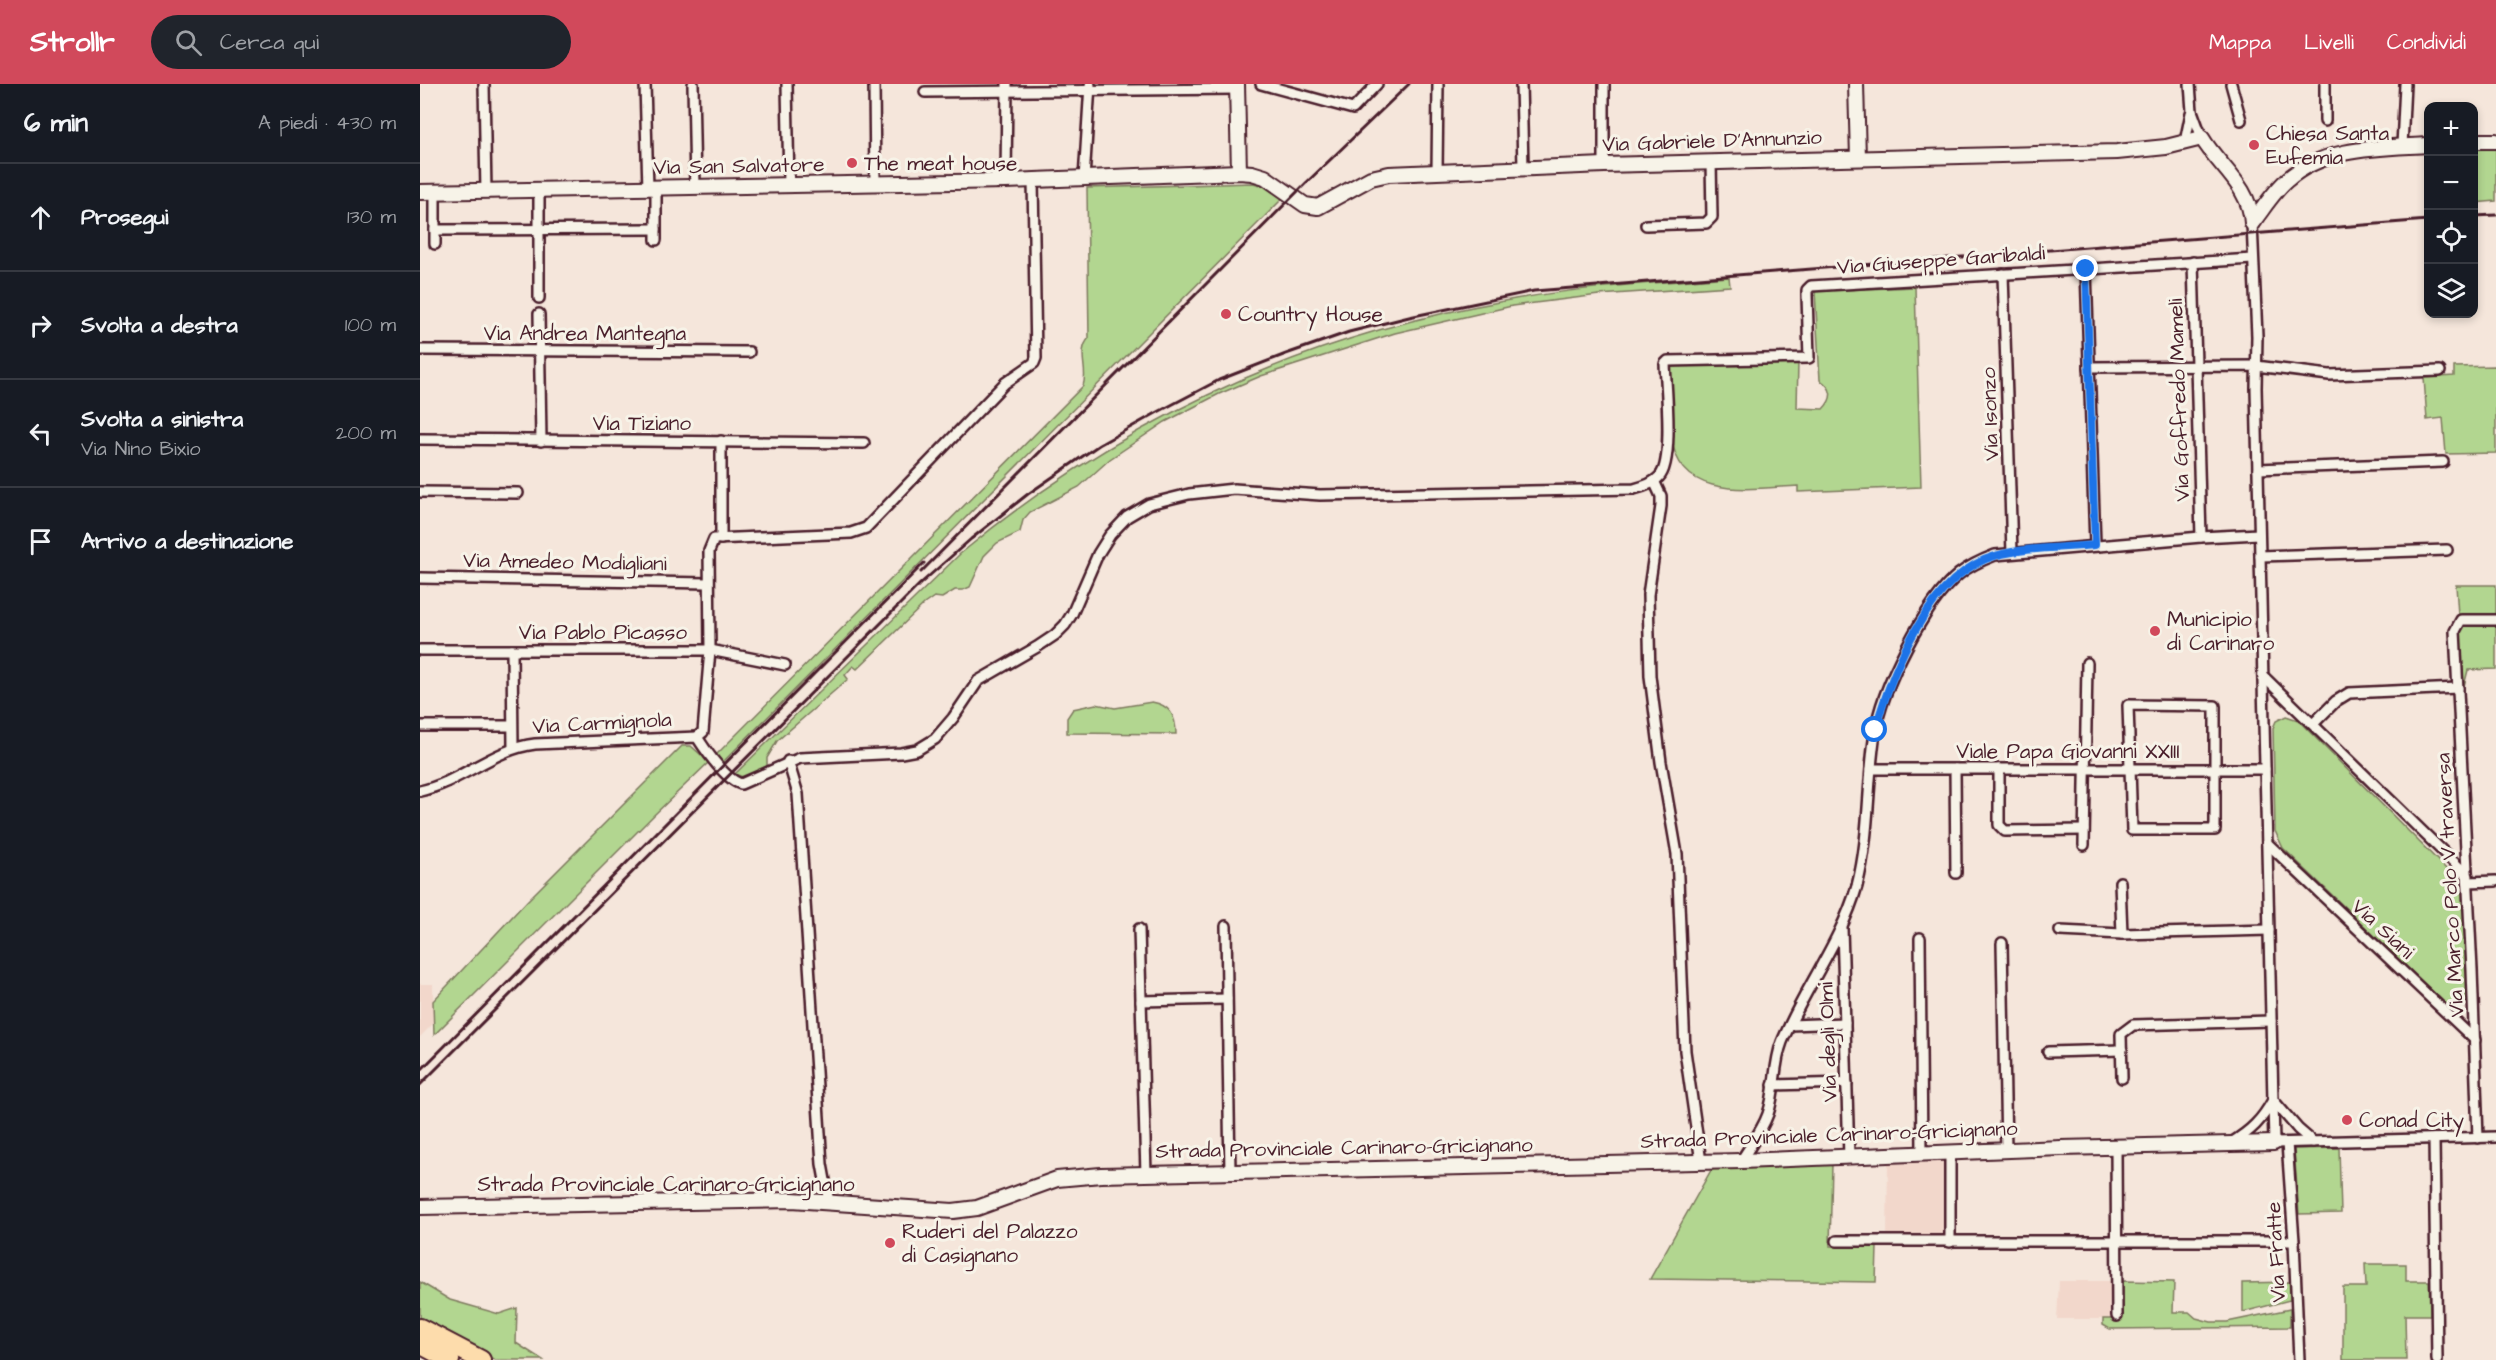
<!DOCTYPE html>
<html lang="it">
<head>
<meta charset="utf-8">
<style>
	body { margin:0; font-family:"Architects Daughter",sans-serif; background:#20242c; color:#f1f3f6 }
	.controls { position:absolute; right:18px; top:18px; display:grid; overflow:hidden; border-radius:12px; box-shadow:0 3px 9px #0003 }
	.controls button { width:54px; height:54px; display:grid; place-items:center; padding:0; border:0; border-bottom:2px solid #363941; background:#171b24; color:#f1f3f6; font:30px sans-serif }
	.stop { position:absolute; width:18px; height:18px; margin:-14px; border:4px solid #1a73e8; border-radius:50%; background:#fff }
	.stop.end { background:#1a73e8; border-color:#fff; box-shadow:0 2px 6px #0008 }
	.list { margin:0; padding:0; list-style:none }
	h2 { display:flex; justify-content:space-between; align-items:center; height:78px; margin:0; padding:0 24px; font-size:26px }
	h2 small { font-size:20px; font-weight:400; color:#9ea1a6 }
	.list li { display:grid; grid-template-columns:39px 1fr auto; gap:18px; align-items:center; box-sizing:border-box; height:108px; padding:0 24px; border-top:2px solid #363941 }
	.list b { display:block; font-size:22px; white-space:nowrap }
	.list p { margin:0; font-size:20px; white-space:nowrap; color:#9ea1a6 }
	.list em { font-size:20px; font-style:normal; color:#9ea1a6 }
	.icon { flex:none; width:33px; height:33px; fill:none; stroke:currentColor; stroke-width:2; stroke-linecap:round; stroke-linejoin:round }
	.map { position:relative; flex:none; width:2076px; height:1276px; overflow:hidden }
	header { display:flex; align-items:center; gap:36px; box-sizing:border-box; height:84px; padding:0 30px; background:#d1495b; color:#fff }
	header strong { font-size:28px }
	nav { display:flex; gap:33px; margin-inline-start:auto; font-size:21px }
	.search { width:420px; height:54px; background:#20242c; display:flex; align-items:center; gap:15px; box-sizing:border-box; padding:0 21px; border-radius:33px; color:#9ea1a6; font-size:22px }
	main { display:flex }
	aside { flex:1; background:#171b24 }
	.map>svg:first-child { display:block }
	.built { fill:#f2d7cb }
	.green { fill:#b2d690; stroke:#7e7a5e; stroke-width:1.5 }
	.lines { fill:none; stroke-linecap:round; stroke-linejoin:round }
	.street-casing { stroke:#4a1f2b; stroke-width:14 }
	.secondary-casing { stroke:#4a1f2b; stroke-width:18 }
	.highway-casing { stroke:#4a1f2b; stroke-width:22 }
	.street { stroke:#f7f3e8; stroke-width:9 }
	.secondary { stroke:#f7f3e8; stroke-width:14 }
	.highway { stroke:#fddcac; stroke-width:18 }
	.rail { stroke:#4a1f2b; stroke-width:3 }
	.route { stroke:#1a73e8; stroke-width:8 }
	.poi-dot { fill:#d1495b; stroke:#f7f3e8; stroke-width:2 }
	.labels { text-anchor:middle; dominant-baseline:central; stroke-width:6; stroke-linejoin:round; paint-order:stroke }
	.poi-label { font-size:21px; fill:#4a1f2b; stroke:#f7f3e8; text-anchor:start }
	.street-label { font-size:21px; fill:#4a1f2b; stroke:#f7f3e8 }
</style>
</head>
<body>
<header>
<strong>Strollr</strong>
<div class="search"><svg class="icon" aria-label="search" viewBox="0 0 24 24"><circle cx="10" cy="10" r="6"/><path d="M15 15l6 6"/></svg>Cerca qui</div>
<nav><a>Mappa</a><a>Livelli</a><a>Condividi</a></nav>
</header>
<main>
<aside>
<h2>6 min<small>A piedi · 430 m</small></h2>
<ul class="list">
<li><svg class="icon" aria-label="ahead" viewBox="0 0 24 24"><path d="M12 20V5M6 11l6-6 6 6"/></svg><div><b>Prosegui</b></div><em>130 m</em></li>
<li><svg class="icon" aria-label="right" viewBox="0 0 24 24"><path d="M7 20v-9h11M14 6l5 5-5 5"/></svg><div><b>Svolta a destra</b></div><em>100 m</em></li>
<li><svg class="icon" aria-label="left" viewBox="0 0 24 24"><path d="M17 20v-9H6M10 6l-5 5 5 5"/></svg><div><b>Svolta a sinistra</b><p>Via Nino Bixio</p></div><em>200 m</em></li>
<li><svg class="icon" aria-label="arrive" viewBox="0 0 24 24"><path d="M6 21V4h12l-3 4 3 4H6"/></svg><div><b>Arrivo a destinazione</b></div></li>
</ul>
</aside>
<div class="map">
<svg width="2076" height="1276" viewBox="0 0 2076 1276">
	<rect width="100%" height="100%" fill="#f5e6db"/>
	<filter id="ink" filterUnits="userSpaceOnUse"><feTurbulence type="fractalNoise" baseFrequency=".0167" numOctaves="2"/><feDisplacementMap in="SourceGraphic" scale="12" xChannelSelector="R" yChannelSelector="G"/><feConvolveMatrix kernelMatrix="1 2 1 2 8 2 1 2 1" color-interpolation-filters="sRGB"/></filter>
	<g filter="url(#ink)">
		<!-- built -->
		<g class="built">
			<polygon points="0,900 13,900 14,939 0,953"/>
			<polygon points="1526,1072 1527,1155 1467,1154 1468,1074"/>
			<polygon points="1639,1197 1703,1197 1702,1235 1637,1235"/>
		</g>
		<!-- green -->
		<g class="green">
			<polygon points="2054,64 2076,64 2076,117 2054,119"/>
			<path d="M833 99 849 103 866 111 302 679 296 671 663 302C669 286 656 268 669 254L667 104Z"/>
			<path d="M1309 193 1310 202 1179 211 1092 222 975 249 841 292 799 310 745 338 690 375 659 403 610 428 603 436 600 448 577 459 564 472 550 503 543 506H535L522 514 514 513 504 520 437 585 433 582 425 591 428 595 357 657 347 674V682L325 694 315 690 540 470C699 338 880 253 1084 217 1158 203 1234 199 1309 193Z"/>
			<path d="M1495 203 1501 403 1378 408V402C1333 404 1260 418 1252 355 1249 331 1251 305 1250 281L1378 278 1377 324 1403 325C1414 314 1413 304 1400 296L1395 207Z"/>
			<polygon points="2076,282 2076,369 2026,370 2023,334 2007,336 2004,294 2034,292 2034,283"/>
			<polygon points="2036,501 2076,501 2076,532 2038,531"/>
			<polygon points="2076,539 2076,585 2048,586 2043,606 2039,547 2042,540"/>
			<path d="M732 618C750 621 756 632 756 650L647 649V634L653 625 676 620 695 624Z"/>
			<polygon points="1866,632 1878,636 2038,797 2045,812 2048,913 2044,923 2030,924 1863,764 1855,747 1853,644 1856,637"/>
			<polygon points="262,662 271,662 289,678 234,731 14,951 13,917 107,817"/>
			<polygon points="1919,1064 1921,1129 1879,1130 1874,1065"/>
			<polygon points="1412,1080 1410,1162 1457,1163 1456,1198 1230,1195 1290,1088 1295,1084"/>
			<polygon points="1945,1180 1986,1180 1986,1197 2009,1197 2010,1231 1985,1231 1986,1276 1923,1276 1923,1203 1946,1203"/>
			<polygon points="1703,1197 1754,1198 1753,1228 1769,1228 1776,1234 1791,1238 1807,1238 1870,1225 1870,1243 1690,1245 1683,1241 1683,1235 1702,1235"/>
			<polygon points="0,1198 30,1216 79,1230 97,1224 96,1259 123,1276 75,1276 0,1238"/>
			<polygon points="1870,1198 1870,1216 1823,1228 1823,1199"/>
		</g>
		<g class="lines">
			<defs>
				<g id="street">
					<polyline points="64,0 66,108"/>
					<polyline points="225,0 228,105"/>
					<polyline points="273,0 275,104"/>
					<polyline points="367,0 369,102"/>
					<polyline points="454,0 455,100"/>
					<polyline points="841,0 933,25 957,0"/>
					<polyline points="1101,0 1103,83"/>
					<polyline points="1184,0 1184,81"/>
					<polyline points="1770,0 1772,27 1782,54"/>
					<polyline points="1811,0 1821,36"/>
					<polyline points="1905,0 1905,37"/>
					<polyline points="505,8 817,5"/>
					<polyline points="1765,58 1771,29"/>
					<polyline points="1982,62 1985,0"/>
					<polyline points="1017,88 1018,0"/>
					<polyline points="664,95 670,1"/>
					<polyline points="586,97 587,0"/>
					<polyline points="236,104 236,156"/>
					<polyline points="1832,139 1837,252 1836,304 1854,1059 2076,1053"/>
					<polyline points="1226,141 1286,139 1292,133 1291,78"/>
					<polyline points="15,146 236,145"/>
					<polyline points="15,160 15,108"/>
					<polyline points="1773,178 1781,453"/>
					<polyline points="1666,185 1675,461"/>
					<polyline points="1583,190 1592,469"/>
					<polyline points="119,214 119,107"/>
					<polyline points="119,230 121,357"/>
					<polyline points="0,266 329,268"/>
					<polyline points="1669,283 1836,282 1909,291 2020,287"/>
					<polyline points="0,355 444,359"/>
					<polyline points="1838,385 2023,378"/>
					<polyline points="1234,397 1241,412 1241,422 1228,511 1230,592 1241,678 1257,770 1265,967 1281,1078"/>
					<polyline points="0,408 98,409"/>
					<polyline points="301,455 301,357"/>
					<polyline points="1840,472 2027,466"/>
					<polyline points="0,494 288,499"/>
					<polyline points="0,566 290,566 365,581"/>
					<polyline points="92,566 93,664"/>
					<polyline points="1843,592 2048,792"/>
					<polygon points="1708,621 1795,622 1795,746 1712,746"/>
					<polyline points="1893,640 1916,617 1929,609 2038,604"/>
					<polyline points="0,642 92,642"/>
					<polyline points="277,653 283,648 290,566 289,467 294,455 431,449 446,444 585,299 614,279 616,274 613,96"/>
					<polyline points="368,677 378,710 402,1080 409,1118"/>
					<polyline points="1451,685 1845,685"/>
					<polyline points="1535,685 1536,789"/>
					<polyline points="1579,685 1579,741 1585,747 1664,746"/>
					<path d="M0 707C41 698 73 665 115 660L277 653C286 667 305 695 321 700L380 674 481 669 497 666 515 655 533 634 558 597 617 563 635 551 645 541 652 530 678 470 690 451 707 433 729 420 769 410 814 405 900 411 1214 405C1222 403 1233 400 1239 393 1254 379 1246 303 1245 280L1248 277 1389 274 1387 211V206L1391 202 1833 175"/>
					<polyline points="1847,759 2055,956"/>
					<polyline points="1664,761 1667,579"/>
					<polyline points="1700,798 1702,850"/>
					<polyline points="2048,798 2076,797"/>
					<polyline points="806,842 810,1088"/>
					<polyline points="1422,844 1429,1073"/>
					<polyline points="719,845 726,1090"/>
					<polyline points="1640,847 1702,850 1849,846"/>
					<polyline points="1500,854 1502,1070"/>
					<polyline points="1582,859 1586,1066"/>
					<polyline points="721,917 807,915"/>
					<polyline points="1370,941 1425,939"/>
					<polyline points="1628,968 1702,966"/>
					<polyline points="1702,994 1701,950 1713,941 1851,937"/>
					<polyline points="1353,1001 1427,999"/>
					<polyline points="2058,1054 2052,886 2035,547 2041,536 2076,536"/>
					<polyline points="2014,1055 2017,1276"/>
					<path d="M1811 1059C1831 1047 1842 1036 1853 1016L1878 1045 1893 1058"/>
					<polyline points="1867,1059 1874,1157 1879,1276"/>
					<polyline points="1696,1063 1697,1232"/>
					<polyline points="1530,1069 1530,1158"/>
					<path d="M1321 1077C1330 1062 1342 1047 1348 1030 1356 1007 1353 981 1362 958 1384 905 1421 858 1437 802 1450 752 1447 700 1455 649 1461 605 1505 518 1539 490 1550 481 1562 476 1575 471L1781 453 1839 450"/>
					<polyline points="1417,1157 1874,1157"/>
				</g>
				<g id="secondary">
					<polyline points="817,0 819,88"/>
					<polyline points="1436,0 1438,74"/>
					<polyline points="2054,57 2076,57"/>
					<path d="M0 108 586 97 819 88 832 89 845 93 885 121 898 123 951 94 969 90 1184 81 1697 68 1746 63 1782 54C1799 83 1830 102 1832 139"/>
					<path d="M1832 139C1843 125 1854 107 1867 96 1905 62 1962 64 2008 61"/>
					<polyline points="0,1123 372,1116 533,1127 557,1124 637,1095 681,1091 1321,1077 1641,1064 1854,1059"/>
				</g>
				<g id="highway">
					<polyline points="0,1244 61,1276"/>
					<polyline points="0,1260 30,1276"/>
				</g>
			</defs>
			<!-- street casing -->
			<use href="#street" class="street-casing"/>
			<!-- secondary casing -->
			<use href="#secondary" class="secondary-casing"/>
			<!-- highway casing -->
			<use href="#highway" class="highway-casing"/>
			<!-- street -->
			<use href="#street" class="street"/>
			<!-- secondary -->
			<use href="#secondary" class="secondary"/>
			<!-- highway -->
			<use href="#highway" class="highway"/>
			<!-- rail -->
			<g class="rail">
				<polyline points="2054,132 2076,131"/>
				<polyline points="501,488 886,99 989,0"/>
				<polyline points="0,987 504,479"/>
				<polyline points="0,1001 500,500 551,455 608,410 679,361 738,328 799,296 866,270 929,248 989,233 1114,207 2008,136"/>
			</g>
		</g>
	</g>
	<g class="lines" filter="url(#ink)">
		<!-- route -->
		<path class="route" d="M1455 646C1472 588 1509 490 1575 472 1606 463 1642 464 1675 461L1666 185"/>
	</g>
	<!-- markers -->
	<g class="poi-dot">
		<circle cx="1834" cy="61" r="6"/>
		<circle cx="432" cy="79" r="6"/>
		<circle cx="806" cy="230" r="6"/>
		<circle cx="1735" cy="547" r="6"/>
		<circle cx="1927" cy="1036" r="6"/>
		<circle cx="470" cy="1159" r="6"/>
	</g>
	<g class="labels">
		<!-- poi labels -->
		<g class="poi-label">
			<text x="1846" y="49">Chiesa Santa<tspan x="1846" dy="24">Eufemia</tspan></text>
			<text x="444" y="79">The meat house</text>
			<text x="818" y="230">Country House</text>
			<text x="1747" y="535">Municipio<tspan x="1747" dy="24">di Carinaro</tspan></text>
			<text x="1939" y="1036">Conad City</text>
			<text x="482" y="1147">Ruderi del Palazzo<tspan x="482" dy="24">di Casignano</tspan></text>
		</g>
		<!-- street labels -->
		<g class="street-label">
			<text transform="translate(1292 57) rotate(-2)">Via Gabriele D'Annunzio</text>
			<text transform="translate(319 82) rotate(-1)">Via San Salvatore</text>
			<text transform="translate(1521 176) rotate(-4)">Via Giuseppe Garibaldi</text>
			<text x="165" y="249">Via Andrea Mantegna</text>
			<text transform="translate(1759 316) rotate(-92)">Via Goffredo Mameli</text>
			<text transform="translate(1570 330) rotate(-92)">Via Isonzo</text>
			<text x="222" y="339">Via Tiziano</text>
			<text transform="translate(145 478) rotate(1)">Via Amedeo Modigliani</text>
			<text x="183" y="548">Via Pablo Picasso</text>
			<text transform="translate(182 639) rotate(-3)">Via Carmignola</text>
			<text x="1648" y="667">Viale Papa Giovanni XXIII</text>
			<text transform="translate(2030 801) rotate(-93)">Via Marco Polo V traversa</text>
			<text transform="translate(1963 845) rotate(43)">Via Siani</text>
			<text transform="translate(1408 958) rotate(-92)">Via degli Olmi</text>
			<text transform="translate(1409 1051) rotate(-2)">Strada Provinciale Carinaro-Gricignano</text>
			<text transform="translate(924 1064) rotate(-1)">Strada Provinciale Carinaro-Gricignano</text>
			<text x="246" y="1100">Strada Provinciale Carinaro-Gricignano</text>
			<text transform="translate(1856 1168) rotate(-93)">Via Fratte</text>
		</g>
	</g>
</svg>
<div class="controls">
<button>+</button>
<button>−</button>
<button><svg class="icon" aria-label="locate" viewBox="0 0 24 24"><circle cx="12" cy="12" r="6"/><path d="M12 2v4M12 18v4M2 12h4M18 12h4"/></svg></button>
<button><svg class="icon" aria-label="layers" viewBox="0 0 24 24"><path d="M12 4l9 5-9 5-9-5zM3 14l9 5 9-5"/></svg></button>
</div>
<div class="stop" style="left:1455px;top:646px"></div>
<div class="stop end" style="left:1666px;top:185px"></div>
</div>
</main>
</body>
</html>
